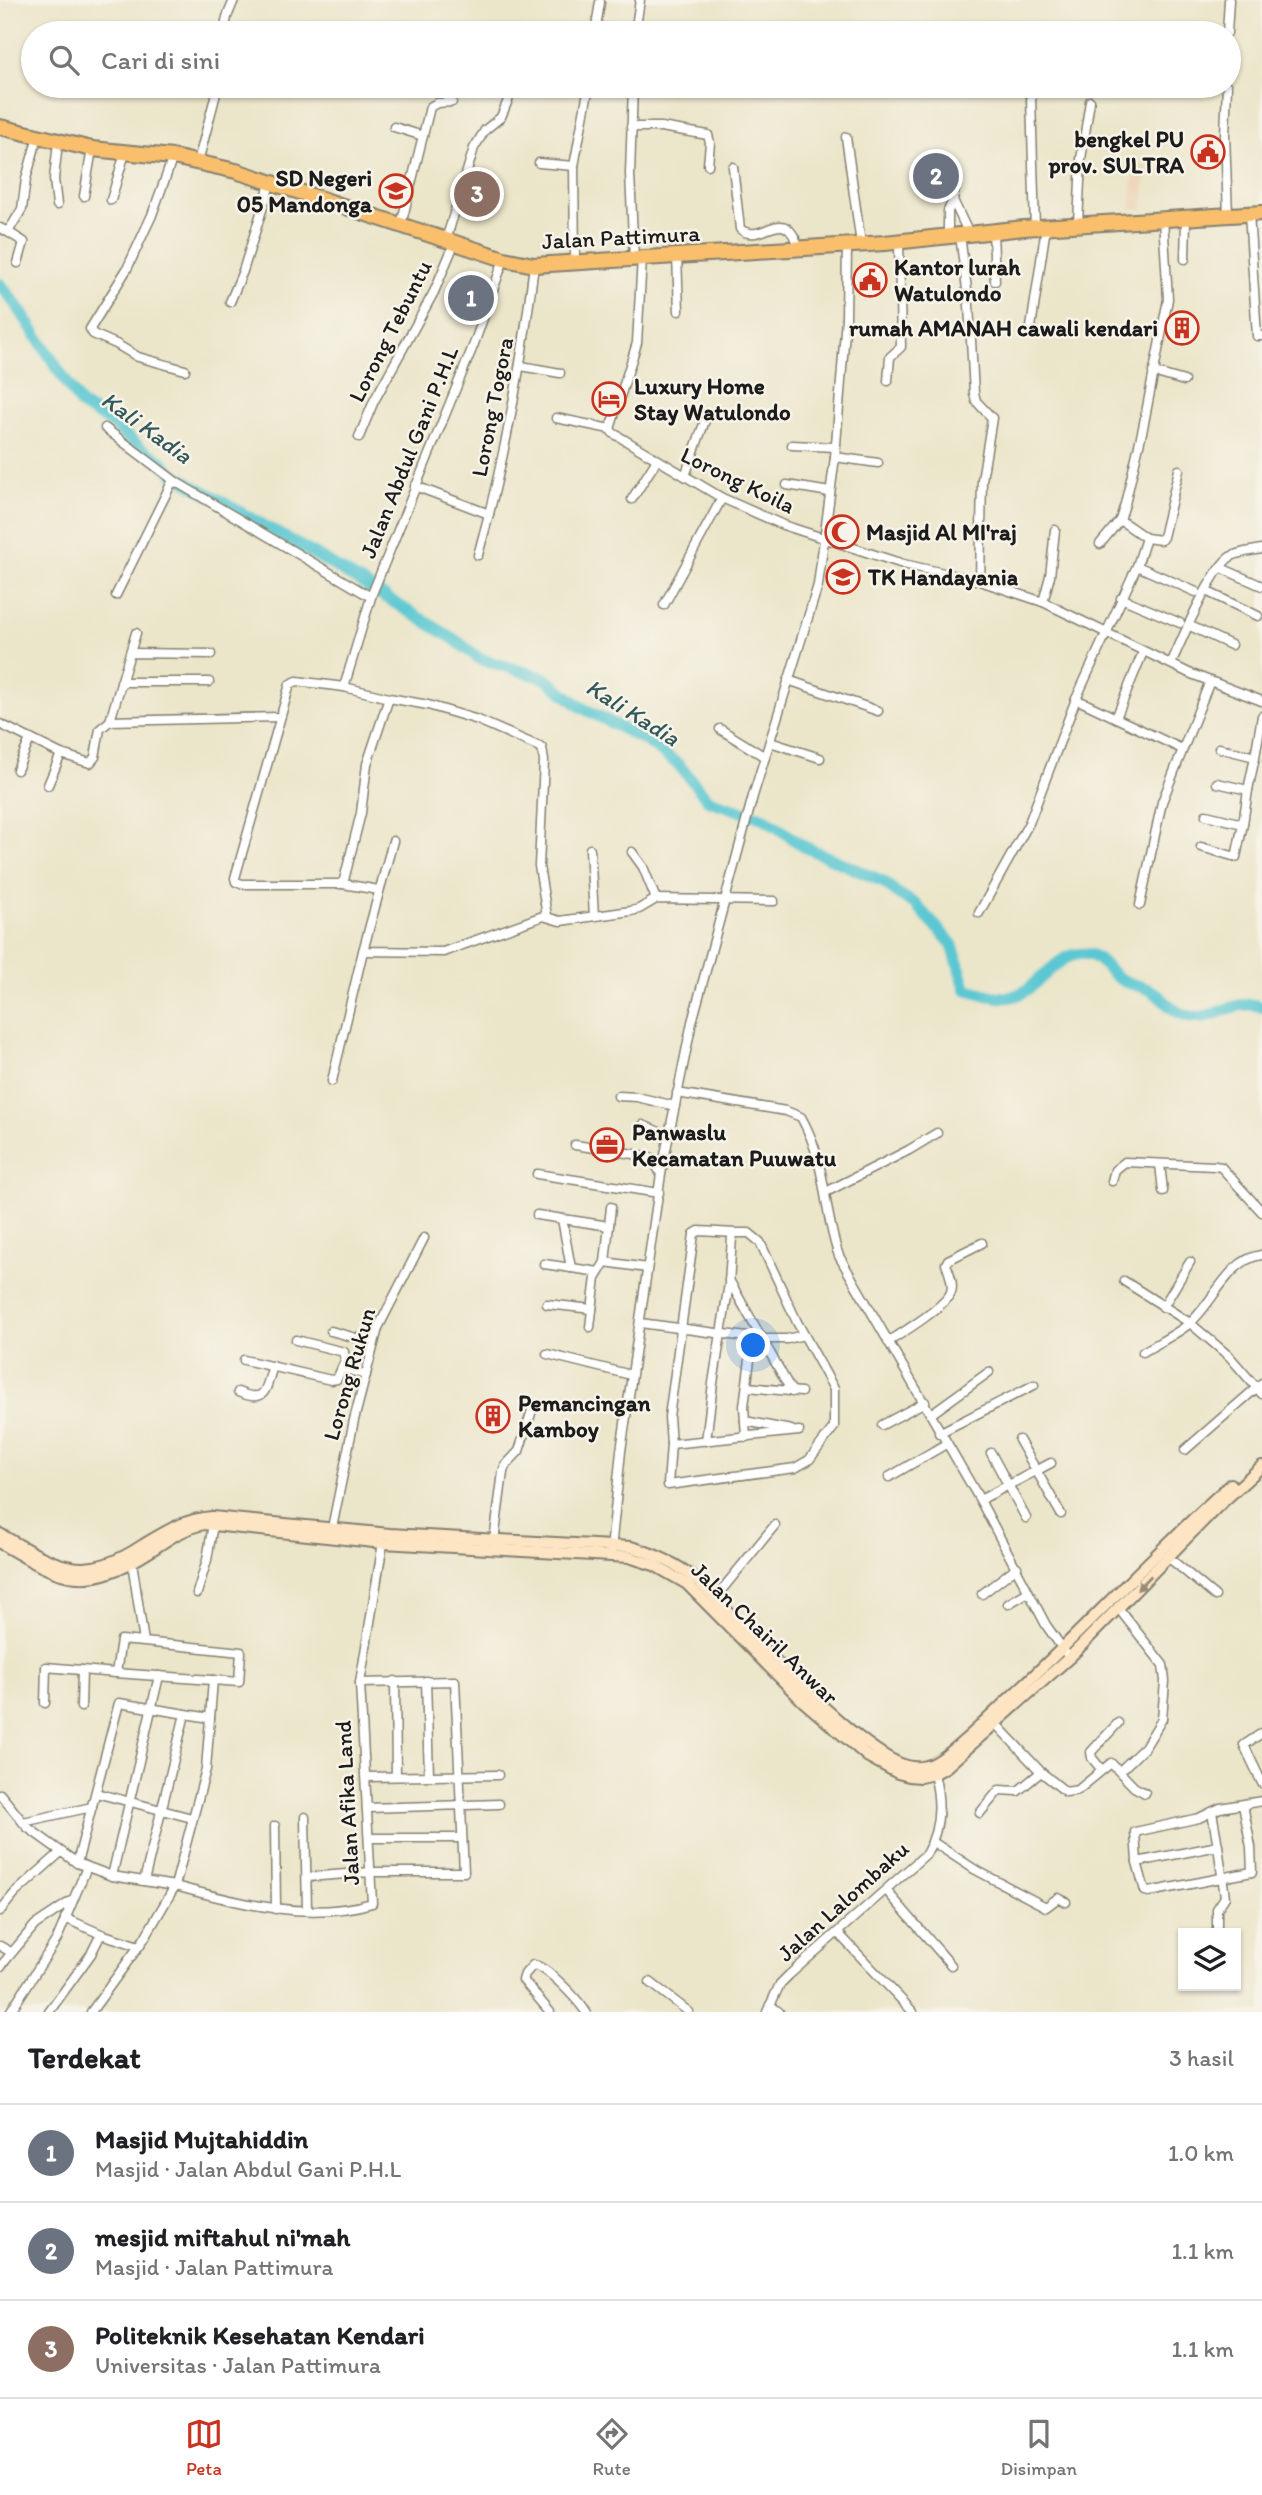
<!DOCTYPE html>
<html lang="id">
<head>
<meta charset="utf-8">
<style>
	body { margin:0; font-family:Itim,sans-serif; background:#f6f6f6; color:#202124 }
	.controls { position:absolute; right:21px; bottom:21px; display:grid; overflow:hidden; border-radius:0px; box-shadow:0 2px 5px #0004 }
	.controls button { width:63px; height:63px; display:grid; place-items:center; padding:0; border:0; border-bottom:2px solid #e0e0e0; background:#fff; color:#202124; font:35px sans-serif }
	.you { position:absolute; left:754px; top:1346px; width:24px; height:24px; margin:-18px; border:5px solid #fff; border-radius:50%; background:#1a73e8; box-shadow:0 0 0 10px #1a73e833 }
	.badge { display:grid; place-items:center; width:46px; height:46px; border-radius:50%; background:#c8321e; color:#fff; font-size:23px; font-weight:700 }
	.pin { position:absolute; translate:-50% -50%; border:4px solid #fff; box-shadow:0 2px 7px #0006 }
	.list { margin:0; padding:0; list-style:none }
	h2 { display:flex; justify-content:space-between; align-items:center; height:91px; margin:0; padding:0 28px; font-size:30px }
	h2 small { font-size:23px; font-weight:400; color:#757577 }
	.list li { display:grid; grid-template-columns:46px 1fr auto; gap:21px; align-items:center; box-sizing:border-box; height:98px; padding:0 28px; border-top:2px solid #e0e0e0 }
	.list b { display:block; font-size:26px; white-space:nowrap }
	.list p { margin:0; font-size:23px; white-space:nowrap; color:#757577 }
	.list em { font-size:23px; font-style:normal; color:#757577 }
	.icon { flex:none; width:38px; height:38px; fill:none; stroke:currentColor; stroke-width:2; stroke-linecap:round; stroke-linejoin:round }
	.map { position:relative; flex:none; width:1262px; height:2012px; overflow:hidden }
	.search { position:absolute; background:#fff; box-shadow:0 2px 5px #0004; left:21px; right:21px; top:21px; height:77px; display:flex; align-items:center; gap:18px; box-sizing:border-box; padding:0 24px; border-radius:38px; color:#757577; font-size:26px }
	.sheet { height:385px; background:#fff }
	nav { display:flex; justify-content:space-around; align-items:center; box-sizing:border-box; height:98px; border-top:2px solid #e0e0e0; background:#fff; font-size:19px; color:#757577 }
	nav a { display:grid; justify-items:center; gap:4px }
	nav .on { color:#c8321e }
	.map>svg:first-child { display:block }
	.built { fill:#eed6bb }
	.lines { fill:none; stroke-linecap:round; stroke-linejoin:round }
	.river { stroke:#5bc7d2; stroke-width:12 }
	.street-casing { stroke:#848072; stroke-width:11 }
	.secondary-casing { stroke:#848072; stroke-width:14 }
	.highway-casing { stroke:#848072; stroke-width:18 }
	.street { stroke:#fff; stroke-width:8 }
	.secondary { stroke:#fde5c4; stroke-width:10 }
	.highway { stroke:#f9bf6c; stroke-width:14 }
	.oneway { fill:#988b78 }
	.labels { text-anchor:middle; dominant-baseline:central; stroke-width:5; stroke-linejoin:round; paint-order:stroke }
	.poi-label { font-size:23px; font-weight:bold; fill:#1c1c1c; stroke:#f7f3e8; text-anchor:start }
	.street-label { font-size:23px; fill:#1c1c1c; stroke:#f7f3e8 }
	.water-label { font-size:24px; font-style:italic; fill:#32585c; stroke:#f7f3e8 }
</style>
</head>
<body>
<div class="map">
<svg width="1262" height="2012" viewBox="0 0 1262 2012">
	<rect width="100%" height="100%" fill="#f7f3e8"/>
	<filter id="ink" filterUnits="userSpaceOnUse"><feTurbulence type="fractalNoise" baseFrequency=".0143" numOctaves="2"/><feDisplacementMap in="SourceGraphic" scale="14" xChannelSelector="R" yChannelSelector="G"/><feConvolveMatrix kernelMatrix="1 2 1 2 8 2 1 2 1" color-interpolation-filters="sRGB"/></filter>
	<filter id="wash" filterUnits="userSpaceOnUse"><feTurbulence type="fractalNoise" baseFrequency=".00686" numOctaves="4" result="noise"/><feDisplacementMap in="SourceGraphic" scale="28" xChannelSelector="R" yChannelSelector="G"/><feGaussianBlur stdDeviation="1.57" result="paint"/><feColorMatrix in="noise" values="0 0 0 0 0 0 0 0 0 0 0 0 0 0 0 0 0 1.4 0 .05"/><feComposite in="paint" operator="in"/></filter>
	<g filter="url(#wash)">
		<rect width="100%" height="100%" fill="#ebe5c9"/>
		<!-- built -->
		<polygon class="built" points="1134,165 1146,167 1143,209 1131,209"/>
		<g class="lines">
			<!-- river -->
			<path class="river" d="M0 284 20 310 81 405 110 422 139 447 160 460 175 475 326 561 454 639 480 659 545 678 581 707 646 741 679 765 708 800 766 819 803 846 884 882 897 893 915 904 952 944 966 989C979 992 995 999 1009 997 1038 994 1054 950 1087 954 1100 956 1107 970 1117 977 1128 986 1143 984 1155 993 1165 1000 1173 1012 1185 1015 1211 1025 1234 996 1262 1007"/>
		</g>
	</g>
	<g filter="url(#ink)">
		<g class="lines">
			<defs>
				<g id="street">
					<polyline points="224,33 227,17 234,0"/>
					<polyline points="595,33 600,2"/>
					<polyline points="635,33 640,0"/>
					<polyline points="1227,33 1229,0"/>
					<polyline points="633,86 630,174 634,259"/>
					<polyline points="1227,86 1225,135 1228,215"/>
					<polyline points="1031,98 1035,228"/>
					<polyline points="394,127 423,136"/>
					<polyline points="631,127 661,127 708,135 710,143 708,165"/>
					<polyline points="846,137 861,244"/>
					<polyline points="173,157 152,215 127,269 90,329 93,334 116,344 138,357 185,370"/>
					<polyline points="198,162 218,86"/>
					<polyline points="539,163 574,166"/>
					<path d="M733 167 740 229C763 247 784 200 799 249"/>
					<polyline points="957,176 953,200 969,234"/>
					<polyline points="84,196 92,149"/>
					<polyline points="111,200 125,153"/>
					<polyline points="57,205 54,179 58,142"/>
					<polyline points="1249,213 1257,336 1262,336"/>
					<polyline points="1078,224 1081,159 1090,101"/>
					<polyline points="401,225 430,107 437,103 452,102"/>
					<polyline points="0,228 8,232 22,209 26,179 38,136"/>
					<polyline points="8,232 24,242 18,263"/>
					<polyline points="993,232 995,281"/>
					<polyline points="960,235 969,305 974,393 976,401 992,418 982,480 980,581"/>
					<polyline points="948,236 948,211 953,200"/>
					<polyline points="446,240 474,148 485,130 501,117 514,86"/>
					<polyline points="677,256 679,311"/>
					<polyline points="642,258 637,343 610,429 613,433 722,498 783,525 903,564 980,581 1043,602 1189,673 1262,701"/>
					<polyline points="1185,259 1186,219"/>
					<polyline points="575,263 574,166 589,86"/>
					<polyline points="230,302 243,271 271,181"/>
					<polyline points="1030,334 1046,227"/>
					<polyline points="521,366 560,373"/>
					<polyline points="1153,372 1184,381"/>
					<polyline points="888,381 890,357 901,347 899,241"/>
					<polyline points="556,418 610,429"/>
					<polyline points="105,428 176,482"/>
					<polyline points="359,437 374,401 434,292 455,242"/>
					<polyline points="792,445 835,447"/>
					<polyline points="835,457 878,463"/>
					<polyline points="685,476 706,418"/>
					<polyline points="787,485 830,492"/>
					<polyline points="415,486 489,514"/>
					<polyline points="632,499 657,460"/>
					<polyline points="1120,520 1146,538 1161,540 1163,537 1179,470"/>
					<polyline points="1100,544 1120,520 1125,504 1143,428 1168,299 1163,219"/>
					<path d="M478 555C505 460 522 363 534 265"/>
					<polyline points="1137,566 1196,592"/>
					<polyline points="1221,568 1262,586"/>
					<polyline points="1206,591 1258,616"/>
					<polyline points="116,595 171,484 176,482 371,597"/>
					<polyline points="1121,598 1180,623"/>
					<polyline points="1043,602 1050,576 1055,530"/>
					<polyline points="664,605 722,498"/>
					<polyline points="1188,625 1231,645"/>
					<polyline points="1143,652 1116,718 1182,749"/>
					<polyline points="130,653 136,633"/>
					<path d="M1171 664C1181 641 1211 570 1230 557 1238 552 1252 551 1262 549"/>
					<polyline points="788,680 878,711"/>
					<polyline points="121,682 209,682"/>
					<polyline points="344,687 389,698 428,705 478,720 542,748 544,761 539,866 547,916"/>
					<polyline points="1116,718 1076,699 1137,566 1146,538"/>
					<polyline points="110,721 130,653 211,654"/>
					<polyline points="0,724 61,754 90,763 95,757 100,729 110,721 280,717"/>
					<polyline points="720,729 765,757"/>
					<polyline points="770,742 820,758"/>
					<polyline points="1219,748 1255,757 1262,716"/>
					<polyline points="17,770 30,739"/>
					<polyline points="1217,783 1248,790 1255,757"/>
					<polyline points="48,785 61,754"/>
					<polyline points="1206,815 1243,824 1248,790"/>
					<polyline points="393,841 363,951 443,952 543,916 560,921 631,911 639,909 656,899 774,901"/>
					<polyline points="1201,847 1236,857 1243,824"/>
					<polyline points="590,849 594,916"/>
					<polyline points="632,852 643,867 656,899"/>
					<polyline points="343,884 361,813 367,764 389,698"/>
					<polyline points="379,890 343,884 243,884 236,882 235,878 290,684 297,681 344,687 372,594 474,344 504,259"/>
					<polyline points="1140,905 1162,802 1210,681"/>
					<polyline points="979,913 1029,823 1076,699"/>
					<polyline points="332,1081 363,951"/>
					<path d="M677 1093 786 1111 801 1117C828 1165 822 1208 839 1256L980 1500 1046 1625 1065 1652"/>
					<polyline points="618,1096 637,1097 675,1106"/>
					<polyline points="643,1125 668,1136"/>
					<polyline points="575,1145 647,1156 652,1158 661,1174"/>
					<polyline points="1160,1164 1163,1191"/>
					<polyline points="537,1174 659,1193"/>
					<polyline points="1112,1181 1115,1170 1125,1162 1215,1166 1221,1167 1262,1212"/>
					<polyline points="826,1192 909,1150 937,1133"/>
					<polyline points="537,1215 609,1226"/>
					<polyline points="562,1219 571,1268"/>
					<polyline points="605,1262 647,1268"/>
					<polyline points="544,1264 599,1272"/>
					<polyline points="729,1280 792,1392"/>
					<polyline points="1124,1281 1190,1323 1230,1357 1262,1394"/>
					<polyline points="547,1304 592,1309"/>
					<polyline points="1163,1307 1190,1262"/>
					<polyline points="640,1323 762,1339 787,1339 804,1335"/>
					<polyline points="590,1327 596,1277 605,1262 611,1207"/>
					<polyline points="331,1331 374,1343"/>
					<path d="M888 1342C902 1333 946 1306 951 1292 954 1284 949 1272 946 1264L948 1260 982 1243"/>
					<path d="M1143 1352C1158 1343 1177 1334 1190 1323 1214 1302 1228 1260 1261 1255"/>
					<polyline points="547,1354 631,1375"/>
					<polyline points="244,1360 331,1380 337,1379 345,1361 344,1352 296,1340"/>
					<polyline points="342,1368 366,1375"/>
					<polyline points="747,1387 801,1392"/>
					<path d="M238 1392C267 1404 265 1390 273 1366"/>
					<polyline points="931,1414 989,1372"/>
					<polyline points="745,1421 791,1430"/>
					<polyline points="882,1425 925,1402"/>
					<polyline points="939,1433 1034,1385"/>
					<polyline points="746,1437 744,1406 753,1336"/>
					<polyline points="1019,1440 1061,1514"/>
					<polyline points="706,1441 713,1383 729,1284 732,1237 735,1233 749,1233 760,1242 797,1322 834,1389 834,1427 809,1460 795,1468 668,1485 671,1444 669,1417 694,1234 699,1231 735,1233"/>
					<polyline points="671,1444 799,1431"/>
					<polyline points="1185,1450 1262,1383"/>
					<polyline points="991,1453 1026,1518"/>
					<polyline points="889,1477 946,1444"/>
					<polyline points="980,1500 1051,1463"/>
					<polyline points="332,1528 354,1420 378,1328 424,1238"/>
					<polyline points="494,1541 503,1472 505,1466 519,1451 533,1407"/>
					<polyline points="611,1550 621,1451 661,1174 692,1022 753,796 818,585 835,457 846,318 847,246"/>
					<polyline points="1168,1557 1215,1596"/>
					<polyline points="132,1562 144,1642 241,1652 239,1682 116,1673 121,1640 144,1642"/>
					<polyline points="197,1593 207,1560 213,1524"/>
					<polyline points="982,1594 1017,1567"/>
					<polyline points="715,1598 775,1525"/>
					<polyline points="1008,1604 1028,1592"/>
					<polyline points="1119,1609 1163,1665 1165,1681 1162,1719 1145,1747 1120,1771"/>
					<polyline points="395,1681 396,1776"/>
					<polyline points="426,1681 429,1776"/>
					<polyline points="45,1703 46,1667 116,1673"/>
					<polyline points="81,1707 82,1670"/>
					<polyline points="994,1722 1041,1772 1066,1792 1078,1790 1111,1763 1134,1787 1145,1793"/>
					<polyline points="1262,1733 1244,1745 1262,1783"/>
					<polyline points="1101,1769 1092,1758 1091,1752 1118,1723"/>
					<polyline points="366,1777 498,1775"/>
					<polyline points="96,1793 192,1818"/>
					<polyline points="0,1794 27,1827 77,1863 112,1876 159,1676"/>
					<polyline points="1243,1805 1251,1847 1252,1872 1149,1892 1145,1891 1137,1862 1135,1832 1199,1818 1220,1808 1262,1801"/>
					<polyline points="367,1808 499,1804"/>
					<polyline points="1212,1812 1218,1846"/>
					<polyline points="980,1813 999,1790 1018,1791 1041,1772"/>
					<polyline points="305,1817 307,1910"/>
					<polyline points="23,1822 92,1807"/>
					<polyline points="275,1826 276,1909"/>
					<polyline points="369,1838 462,1838"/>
					<polyline points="933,1842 974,1869 1046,1907 1058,1898 1066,1902"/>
					<polyline points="1137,1862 1218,1846 1225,1897 1217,1909 1217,1933"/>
					<polyline points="77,1863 119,1703 210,1718"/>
					<polyline points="112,1876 175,1886 206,1769 213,1680"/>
					<polyline points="308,1877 371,1872 464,1872 455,1681 360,1683"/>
					<polyline points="144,1881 185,1714"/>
					<polyline points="886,1890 951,1965"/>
					<polyline points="0,1911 15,1893 61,1852"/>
					<polyline points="838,1933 913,2012"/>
					<polyline points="101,1934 139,1946"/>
					<polyline points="0,1946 11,1952"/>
					<polyline points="0,1967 35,1925 71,1901"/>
					<polyline points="650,1982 689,2012"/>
					<polyline points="770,2005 779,2012"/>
					<polyline points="10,2012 57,1939 87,1867"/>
					<polyline points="49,2012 91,1954 101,1934 65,1918"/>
					<path d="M91 2012 144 1939 175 1886C239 1903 307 1922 372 1903L360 1683 383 1543"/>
					<path d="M550 2012 523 1980 525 1974 533 1965C547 1966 577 1999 586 2012"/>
					<path d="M767 2012 780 1984 789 1975 926 1854C941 1829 941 1801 934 1774"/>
				</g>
				<g id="secondary">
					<path d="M0 1534C57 1567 83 1585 143 1545 166 1531 185 1519 212 1517L390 1534 631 1547C656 1554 677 1564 697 1580 736 1619 865 1762 912 1767 920 1768 931 1766 938 1761 962 1746 992 1714 1013 1695 1088 1626 1156 1551 1231 1484"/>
					<path d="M0 1543C64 1581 85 1593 152 1550 168 1539 184 1528 204 1524L383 1543 629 1557 654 1565 687 1584 804 1702 867 1756 898 1773 909 1776 920 1777 934 1774 946 1767 1070 1657 1217 1507 1262 1466"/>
				</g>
				<polyline id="highway" points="0,127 92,149 173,157 236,171 504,259 534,265 885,243 1024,228 1262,213"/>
			</defs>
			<!-- street casing -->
			<use href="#street" class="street-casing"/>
			<!-- secondary casing -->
			<use href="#secondary" class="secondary-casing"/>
			<!-- highway casing -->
			<use href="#highway" class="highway-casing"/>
			<!-- street -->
			<use href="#street" class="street"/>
			<!-- secondary -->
			<use href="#secondary" class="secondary"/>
			<!-- highway -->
			<use href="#highway" class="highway"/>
		</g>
		<!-- one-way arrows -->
		<defs><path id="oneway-solid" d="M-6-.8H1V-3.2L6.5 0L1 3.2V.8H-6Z" transform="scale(1.75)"/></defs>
		<use class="oneway" href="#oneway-solid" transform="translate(1144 1583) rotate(134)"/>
	</g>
	<!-- icons -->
	<defs>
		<symbol id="civic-ring" viewBox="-11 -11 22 22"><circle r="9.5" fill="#f7f3e8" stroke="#c8321e" stroke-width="1.5"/><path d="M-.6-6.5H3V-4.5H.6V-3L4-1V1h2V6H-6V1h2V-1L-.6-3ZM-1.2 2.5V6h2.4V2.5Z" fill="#c8321e"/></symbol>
		<symbol id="school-ring" viewBox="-11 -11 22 22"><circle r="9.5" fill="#f7f3e8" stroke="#c8321e" stroke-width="1.5"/><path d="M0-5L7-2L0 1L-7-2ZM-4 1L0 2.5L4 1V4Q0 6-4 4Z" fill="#c8321e"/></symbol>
		<symbol id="building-ring" viewBox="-11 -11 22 22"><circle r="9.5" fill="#f7f3e8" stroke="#c8321e" stroke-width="1.5"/><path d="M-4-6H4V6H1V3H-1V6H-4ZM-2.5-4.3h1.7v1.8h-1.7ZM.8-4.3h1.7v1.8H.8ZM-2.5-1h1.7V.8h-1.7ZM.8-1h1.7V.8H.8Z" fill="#c8321e"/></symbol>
		<symbol id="hotel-ring" viewBox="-11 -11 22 22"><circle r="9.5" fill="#f7f3e8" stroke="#c8321e" stroke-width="1.5"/><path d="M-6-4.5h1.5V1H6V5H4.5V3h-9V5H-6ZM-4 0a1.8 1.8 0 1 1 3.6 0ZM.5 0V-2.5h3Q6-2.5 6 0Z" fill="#c8321e"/></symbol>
		<symbol id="mosque-ring" viewBox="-11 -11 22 22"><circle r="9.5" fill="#f7f3e8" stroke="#c8321e" stroke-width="1.5"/><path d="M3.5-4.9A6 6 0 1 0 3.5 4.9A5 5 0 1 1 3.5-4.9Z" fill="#c8321e"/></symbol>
		<symbol id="office-ring" viewBox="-11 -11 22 22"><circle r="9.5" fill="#f7f3e8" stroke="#c8321e" stroke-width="1.5"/><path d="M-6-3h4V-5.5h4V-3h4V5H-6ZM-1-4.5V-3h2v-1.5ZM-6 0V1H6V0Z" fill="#c8321e"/></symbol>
	</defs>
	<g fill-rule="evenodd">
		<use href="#civic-ring" x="1189" y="133" width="38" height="38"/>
		<use href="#school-ring" x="377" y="172" width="38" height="38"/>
		<use href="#civic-ring" x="851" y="261" width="38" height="38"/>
		<use href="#building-ring" x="1163" y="309" width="38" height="38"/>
		<use href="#hotel-ring" x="590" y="380" width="38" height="38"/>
		<use href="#mosque-ring" x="823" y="513" width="38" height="38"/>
		<use href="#school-ring" x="824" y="558" width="38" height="38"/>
		<use href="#office-ring" x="588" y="1126" width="38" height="38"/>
		<use href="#building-ring" x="474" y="1397" width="38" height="38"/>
	</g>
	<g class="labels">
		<!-- poi labels -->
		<g class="poi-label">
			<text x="1184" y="139" text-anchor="end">bengkel PU<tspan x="1184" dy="26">prov. SULTRA</tspan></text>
			<text x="372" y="178" text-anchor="end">SD Negeri<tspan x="372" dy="26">05 Mandonga</tspan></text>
			<text x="894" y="267">Kantor lurah<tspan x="894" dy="26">Watulondo</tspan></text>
			<text x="1158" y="328" text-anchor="end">rumah AMANAH cawali kendari</text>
			<text x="634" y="386">Luxury Home<tspan x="634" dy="26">Stay Watulondo</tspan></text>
			<text x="866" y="532">Masjid Al MI'raj</text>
			<text x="868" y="577">TK Handayania</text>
			<text x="632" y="1132">Panwaslu<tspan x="632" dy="26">Kecamatan Puuwatu</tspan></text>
			<text x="518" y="1403">Pemancingan<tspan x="518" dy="26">Kamboy</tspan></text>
		</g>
		<!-- street labels -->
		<g class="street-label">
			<text transform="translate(621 237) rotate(-3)">Jalan Pattimura</text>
			<text transform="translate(390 331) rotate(-63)">Lorong Tebuntu</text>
			<text transform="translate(492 407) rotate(-79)">Lorong Togora</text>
			<text transform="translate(409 452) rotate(-68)">Jalan Abdul Gani P.H.L</text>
			<text transform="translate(738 480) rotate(26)">Lorong Koila</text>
			<text transform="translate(349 1374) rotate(-74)">Lorong Rukun</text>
			<text transform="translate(765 1633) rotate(44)">Jalan Chairil Anwar</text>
			<text transform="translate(347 1803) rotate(-93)">Jalan Afika Land</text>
			<text transform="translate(843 1901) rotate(-42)">Jalan Lalombaku</text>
		</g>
		<!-- water labels -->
		<g class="water-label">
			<text transform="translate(147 427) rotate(36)">Kali Kadia</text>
			<text transform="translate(633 712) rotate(32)">Kali Kadia</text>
		</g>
	</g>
</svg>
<div class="controls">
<button><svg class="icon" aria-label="layers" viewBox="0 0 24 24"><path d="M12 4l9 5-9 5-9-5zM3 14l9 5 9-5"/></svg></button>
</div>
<div class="you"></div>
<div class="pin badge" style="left:471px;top:298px;background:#6b7280">1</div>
<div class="pin badge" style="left:936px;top:176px;background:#6b7280">2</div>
<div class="pin badge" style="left:477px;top:194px;background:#8d6e63">3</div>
<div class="search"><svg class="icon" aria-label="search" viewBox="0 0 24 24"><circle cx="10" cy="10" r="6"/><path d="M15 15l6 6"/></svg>Cari di sini</div>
</div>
<section class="sheet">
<h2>Terdekat<small>3 hasil</small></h2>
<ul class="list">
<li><span class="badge" style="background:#6b7280">1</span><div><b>Masjid Mujtahiddin</b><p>Masjid · Jalan Abdul Gani P.H.L</p></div><em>1.0 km</em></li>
<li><span class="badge" style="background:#6b7280">2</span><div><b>mesjid miftahul ni'mah</b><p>Masjid · Jalan Pattimura</p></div><em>1.1 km</em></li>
<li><span class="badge" style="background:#8d6e63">3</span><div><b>Politeknik Kesehatan Kendari</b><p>Universitas · Jalan Pattimura</p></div><em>1.1 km</em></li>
</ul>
</section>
<nav>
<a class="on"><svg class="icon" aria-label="map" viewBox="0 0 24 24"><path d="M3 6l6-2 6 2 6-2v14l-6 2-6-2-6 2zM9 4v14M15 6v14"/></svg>Peta</a>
<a><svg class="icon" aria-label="directions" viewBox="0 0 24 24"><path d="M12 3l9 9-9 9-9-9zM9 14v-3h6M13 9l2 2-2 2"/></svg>Rute</a>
<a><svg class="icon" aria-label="saved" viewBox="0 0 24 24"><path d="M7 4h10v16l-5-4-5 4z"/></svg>Disimpan</a>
</nav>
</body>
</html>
